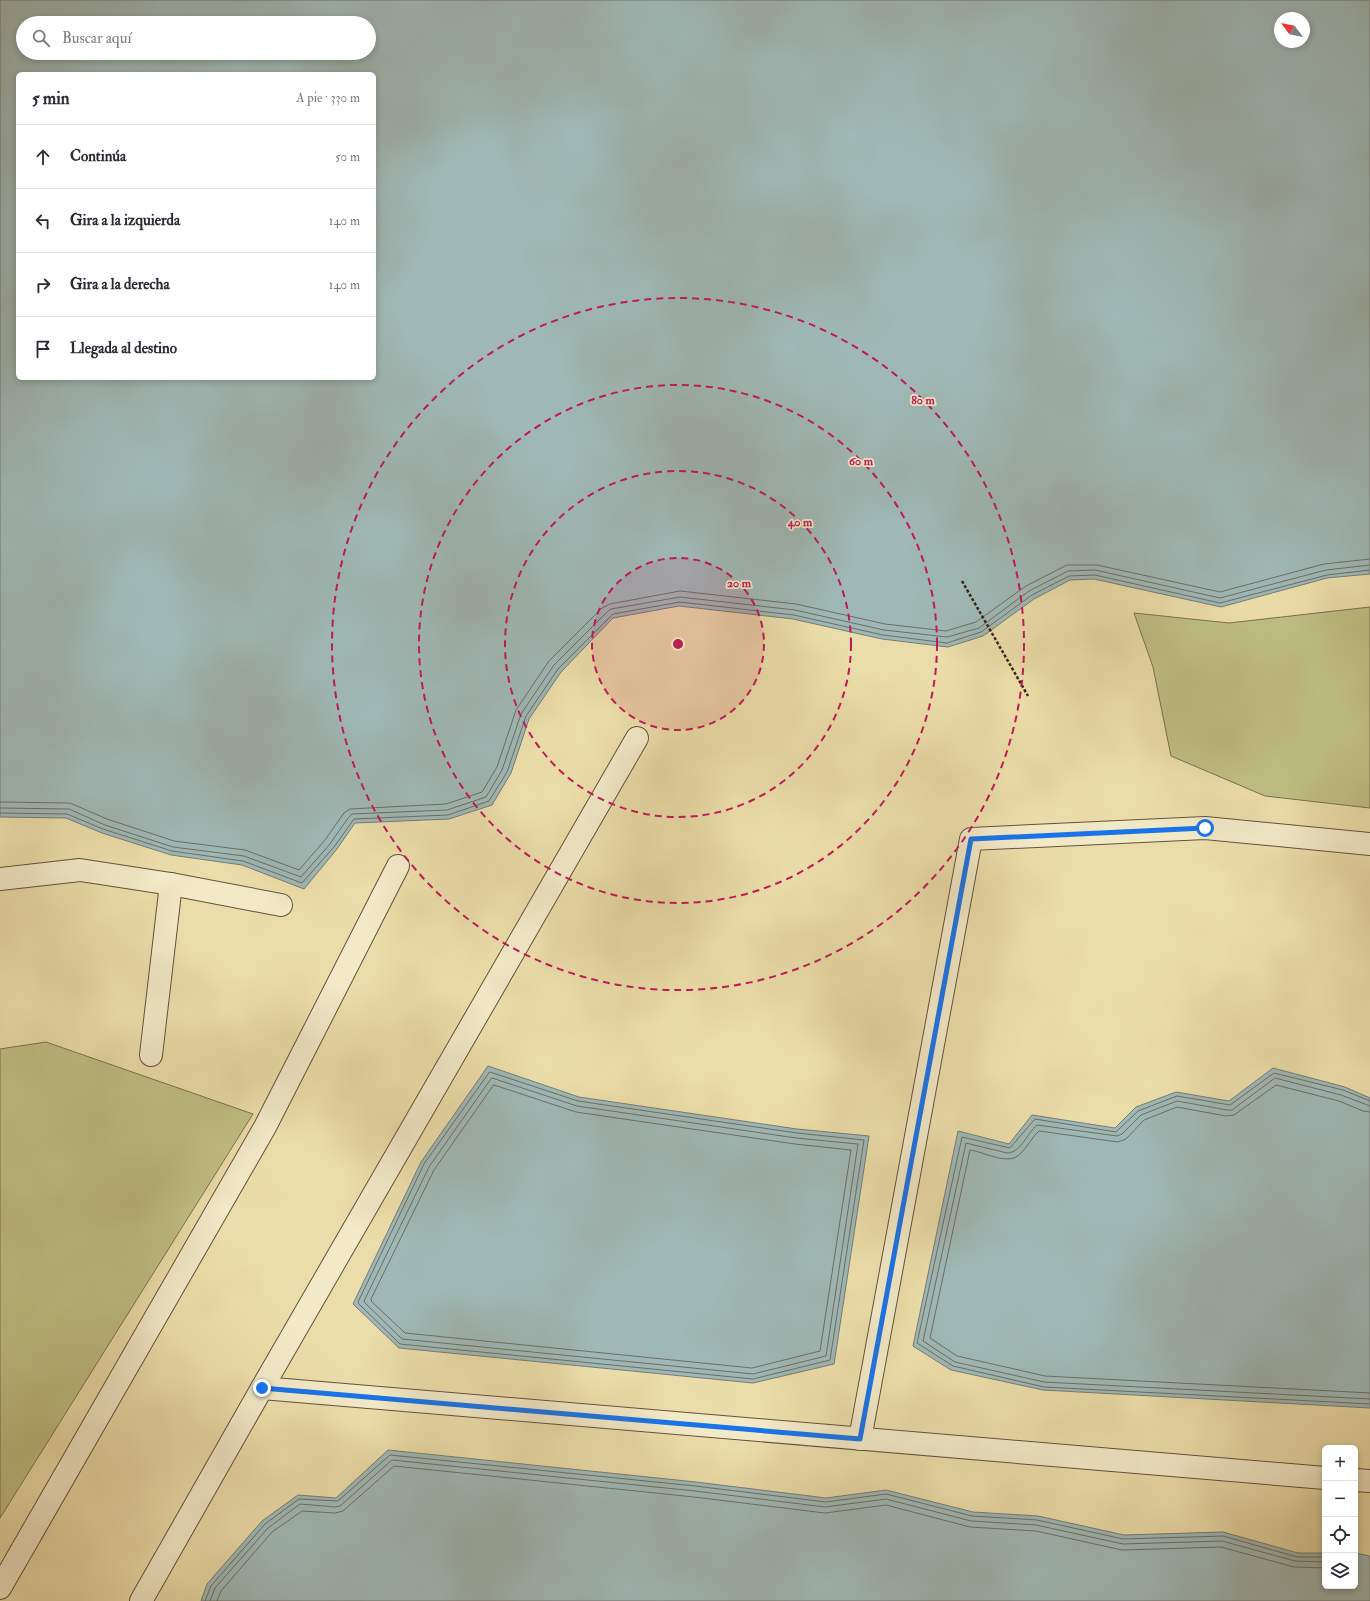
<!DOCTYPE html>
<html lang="es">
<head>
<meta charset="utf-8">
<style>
	body { margin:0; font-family:"IM FELL Double Pica",serif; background:#f2f2f3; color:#2b2b33 }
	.controls { position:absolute; right:12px; bottom:12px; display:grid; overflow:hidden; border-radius:6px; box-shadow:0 2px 6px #0003 }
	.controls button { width:36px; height:36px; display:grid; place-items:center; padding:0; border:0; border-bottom:1px solid #e1e1e2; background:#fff; color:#2b2b33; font:20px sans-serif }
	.compass { position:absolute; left:1274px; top:12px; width:36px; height:36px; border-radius:50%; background:#fff; box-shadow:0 2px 6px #0003; rotate:302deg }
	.stop { position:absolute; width:12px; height:12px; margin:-9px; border:3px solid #1a73e8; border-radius:50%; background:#fff }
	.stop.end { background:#1a73e8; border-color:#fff; box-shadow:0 1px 4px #0008 }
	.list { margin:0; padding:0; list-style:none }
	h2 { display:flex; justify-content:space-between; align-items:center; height:52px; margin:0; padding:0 16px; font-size:17px }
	h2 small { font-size:13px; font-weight:400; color:#7c7c81 }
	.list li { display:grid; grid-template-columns:26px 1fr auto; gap:12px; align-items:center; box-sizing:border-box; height:64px; padding:0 16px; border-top:1px solid #e1e1e2 }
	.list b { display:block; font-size:15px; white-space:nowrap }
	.list em { font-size:13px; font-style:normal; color:#7c7c81 }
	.icon { flex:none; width:22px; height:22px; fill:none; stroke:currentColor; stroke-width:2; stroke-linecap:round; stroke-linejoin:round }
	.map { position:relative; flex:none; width:1370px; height:1601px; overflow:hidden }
	.search { position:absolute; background:#fff; box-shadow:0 2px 6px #0003; left:16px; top:16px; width:360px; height:44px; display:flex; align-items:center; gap:10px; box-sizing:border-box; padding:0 14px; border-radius:22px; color:#7c7c81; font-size:15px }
	.panel { position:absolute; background:#fff; box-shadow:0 2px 6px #0003; left:16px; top:72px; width:360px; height:308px; border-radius:6px }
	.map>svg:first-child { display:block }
	.green { fill:#bfbf83; stroke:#7c714e }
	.water { fill:#9fb8b5; stroke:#767c77; fill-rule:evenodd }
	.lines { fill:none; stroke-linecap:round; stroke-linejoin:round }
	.shore { stroke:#6c6e67; stroke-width:1 }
	.minor-casing { stroke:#66523d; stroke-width:24 }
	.path { stroke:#392319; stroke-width:2.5; stroke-dasharray:3 2; stroke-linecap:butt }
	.minor { stroke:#f2e9c7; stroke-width:22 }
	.route { stroke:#1a73e8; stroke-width:5 }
	.ring { fill:none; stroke:#c2185b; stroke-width:2; stroke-dasharray:7 5 }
	.centre { fill:#c2185b; stroke:#f2e9c7; stroke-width:2 }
	.ring-label { font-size:12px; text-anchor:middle; font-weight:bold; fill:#c2185b; stroke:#f2e9c7; stroke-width:3.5; stroke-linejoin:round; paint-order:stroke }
</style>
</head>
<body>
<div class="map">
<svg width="1370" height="1601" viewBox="0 0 1370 1601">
	<rect width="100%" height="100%" fill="#ebdda9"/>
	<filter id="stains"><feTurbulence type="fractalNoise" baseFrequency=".005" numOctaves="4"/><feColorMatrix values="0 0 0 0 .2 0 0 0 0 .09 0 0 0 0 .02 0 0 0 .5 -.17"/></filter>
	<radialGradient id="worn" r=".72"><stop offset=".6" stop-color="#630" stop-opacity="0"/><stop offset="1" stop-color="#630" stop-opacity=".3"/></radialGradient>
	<!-- green -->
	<g class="green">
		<polygon points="1370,607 1370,808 1265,796 1171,756 1153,667 1134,613 1229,623"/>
		<polygon points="46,1042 253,1114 0,1518 0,1049"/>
	</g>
	<!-- water -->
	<g class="water">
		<path d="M0 0H1370V574L1327 578 1221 607 1094 579 1070 580 1034 599 983 636 948 647 882 639 793 619 679 606 613 618 561 672 529 719 511 773 492 805 449 819 355 823 337 849 304 889 242 865 171 855 102 833 66 818 0 817ZM1280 18H1304V42H1280ZM23 23H369V53H23ZM18 74H374V378H18Z"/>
		<polygon points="488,1066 579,1097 797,1129 869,1136 834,1364 753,1383 399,1348 353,1304 421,1162"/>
		<polygon points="1273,1068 1345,1087 1370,1098 1370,1408 1043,1390 951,1370 913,1346 958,1131 1009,1144 1032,1115 1115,1128 1136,1107 1176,1092 1229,1101"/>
		<polygon points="388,1450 696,1482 826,1498 886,1490 973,1512 1038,1516 1124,1535 1223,1532 1298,1553 1325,1553 1325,1586 1355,1586 1355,1553 1370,1556 1370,1601 201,1601 207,1584 262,1521 298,1495 336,1498"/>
	</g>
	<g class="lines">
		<!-- shore -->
		<g class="shore">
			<polyline points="0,802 70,803 107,819 174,841 245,850 299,870 325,840 344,813 350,809 446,804 482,792 497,767 516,710 549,661 602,608 610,604 680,591 796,604 885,624 946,631 976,622 1026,586 1067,565 1097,565 1220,592 1324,564 1370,559"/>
			<polyline points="0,808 69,809 105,825 173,847 244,856 301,877 330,844 348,818 352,814 447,810 486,797 502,770 521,714 554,665 607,612 611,609 680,597 795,610 884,630 947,637 979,628 1029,591 1068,571 1095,570 1220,598 1326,570 1370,565"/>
			<polyline points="0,813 67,814 103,829 172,851 243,861 302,883 334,847 354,819 448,815 489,801 507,772 526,716 558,669 613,614 680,602 794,615 883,635 947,643 981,632 1032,595 1069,576 1095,575 1220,603 1327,575 1370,570"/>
			<polygon points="490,1072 578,1101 797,1133 864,1140 830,1360 753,1379 400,1344 359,1304 358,1302 424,1164"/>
			<polygon points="492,1078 577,1106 796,1138 858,1144 826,1356 753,1374 402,1339 365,1303 364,1301 429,1167"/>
			<polygon points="494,1085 576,1112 795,1144 851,1150 820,1351 752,1368 405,1333 372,1302 371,1299 434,1170"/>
			<polyline points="1370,1101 1343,1090 1274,1073 1230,1105 1177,1096 1138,1111 1116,1132 1035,1119 1010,1148 962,1137 917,1343 953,1366 1044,1387 1370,1404"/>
			<path d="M1370 1106 1341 1095 1275 1078 1232 1110H1227L1177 1101 1141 1115 1122 1134 1117 1136 1037 1125C1028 1132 1021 1153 1007 1153L966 1143 923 1341 955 1362 1044 1382 1370 1399"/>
			<path d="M1370 1112 1363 1111 1339 1101 1276 1085 1234 1115 1226 1116 1177 1107 1144 1120 1126 1139 1118 1142 1039 1131C1032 1137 1028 1146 1021 1153 1009 1167 985 1152 970 1150L930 1338 957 1356 1045 1376 1370 1393"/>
			<polyline points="205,1601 211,1586 265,1524 299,1499 338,1501 390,1455 695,1486 826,1502 886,1494 972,1516 1037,1520 1123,1539 1223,1536 1297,1557 1325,1557"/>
			<polyline points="210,1601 215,1588 268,1528 300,1504 335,1507 340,1506 392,1460 695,1491 825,1507 886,1499 971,1521 1036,1525 1123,1544 1222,1541 1295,1561 1325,1562"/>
			<polyline points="217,1601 221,1591 272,1532 302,1511 335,1513 343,1511 394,1466 694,1497 825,1513 886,1505 970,1527 1036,1531 1122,1550 1221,1547 1294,1567 1325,1568"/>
		</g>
		<defs>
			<g id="minor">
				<polyline points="0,879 80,870 171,884 281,905"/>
				<polyline points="151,1055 171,884"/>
				<polyline points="262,1388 1325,1478"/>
				<polyline points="860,1439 971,839 1205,828 1370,844"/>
				<polyline points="1355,1480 1370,1481"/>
				<polyline points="0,1588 265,1127 398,866"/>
				<polyline points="141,1601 262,1388 637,738"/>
			</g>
		</defs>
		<!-- minor casing -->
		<use href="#minor" class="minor-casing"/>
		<!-- path -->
		<polyline class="path" points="962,581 1028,696"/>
		<!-- minor -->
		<use href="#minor" class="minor"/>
	</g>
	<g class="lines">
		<!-- route -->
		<polyline class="route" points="262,1388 860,1439 971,839 1205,828"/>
	</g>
	<!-- distance rings -->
	<circle cx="678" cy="644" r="86" fill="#c2185b" fill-opacity=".12"/>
	<g class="ring">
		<circle cx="678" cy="644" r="86"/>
		<circle cx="678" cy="644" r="173"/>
		<circle cx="678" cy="644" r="259"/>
		<circle cx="678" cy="644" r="346"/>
	</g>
	<circle cx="678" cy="644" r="6" class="centre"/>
	<g class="ring-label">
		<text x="923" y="404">80 m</text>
		<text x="861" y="465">60 m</text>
		<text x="800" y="526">40 m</text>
		<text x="739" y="587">20 m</text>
	</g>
	<rect width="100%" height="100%" filter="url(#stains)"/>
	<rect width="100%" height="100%" fill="url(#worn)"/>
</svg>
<div class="controls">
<button>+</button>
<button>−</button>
<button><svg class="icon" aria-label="locate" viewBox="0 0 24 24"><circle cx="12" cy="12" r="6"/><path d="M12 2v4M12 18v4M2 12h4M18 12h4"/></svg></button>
<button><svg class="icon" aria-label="layers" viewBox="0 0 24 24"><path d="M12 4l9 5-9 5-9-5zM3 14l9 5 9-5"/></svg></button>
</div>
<svg class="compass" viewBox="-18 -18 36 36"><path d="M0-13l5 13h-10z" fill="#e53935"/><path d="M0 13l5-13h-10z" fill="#7c7c81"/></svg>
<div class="stop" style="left:1205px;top:828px"></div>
<div class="stop end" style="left:262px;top:1388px"></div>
<div class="search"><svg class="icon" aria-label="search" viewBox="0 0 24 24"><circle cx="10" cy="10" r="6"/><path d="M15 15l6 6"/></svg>Buscar aquí</div>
<section class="panel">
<h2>5 min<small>A pie · 330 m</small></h2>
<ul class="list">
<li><svg class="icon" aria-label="ahead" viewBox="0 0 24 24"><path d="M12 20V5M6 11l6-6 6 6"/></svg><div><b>Continúa</b></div><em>50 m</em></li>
<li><svg class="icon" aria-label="left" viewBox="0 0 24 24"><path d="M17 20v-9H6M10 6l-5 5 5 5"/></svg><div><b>Gira a la izquierda</b></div><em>140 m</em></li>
<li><svg class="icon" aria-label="right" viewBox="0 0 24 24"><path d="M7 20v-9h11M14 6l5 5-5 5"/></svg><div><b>Gira a la derecha</b></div><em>140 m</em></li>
<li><svg class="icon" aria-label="arrive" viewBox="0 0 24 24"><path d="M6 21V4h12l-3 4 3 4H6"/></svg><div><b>Llegada al destino</b></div></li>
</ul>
</section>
</div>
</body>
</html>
